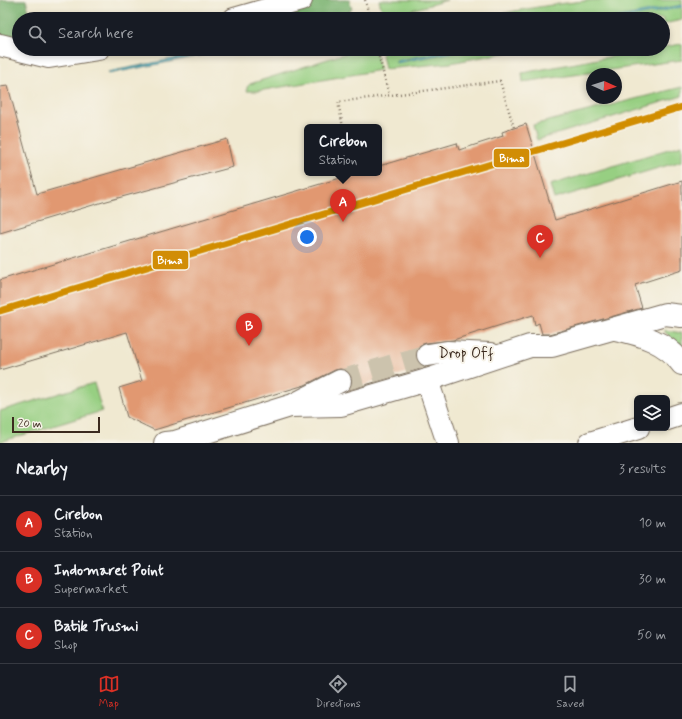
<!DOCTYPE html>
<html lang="en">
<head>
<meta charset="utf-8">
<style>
	body { margin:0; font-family:Mynerve,sans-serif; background:#20242c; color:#f1f3f6 }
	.controls { position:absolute; right:12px; bottom:12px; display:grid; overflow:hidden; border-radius:6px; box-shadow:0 2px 6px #0003 }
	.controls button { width:36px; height:36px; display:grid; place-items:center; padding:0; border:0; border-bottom:1px solid #363941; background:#171b24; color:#f1f3f6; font:20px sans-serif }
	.compass { position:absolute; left:586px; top:68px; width:36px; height:36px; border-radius:50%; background:#171b24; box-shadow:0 2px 6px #0003; rotate:93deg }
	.scale { position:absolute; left:12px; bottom:10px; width:88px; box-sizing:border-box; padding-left:4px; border:2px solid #3b2a1e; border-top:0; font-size:11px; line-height:14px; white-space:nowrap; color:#3b2a1e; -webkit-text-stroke:3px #f7f3e8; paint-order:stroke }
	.you { position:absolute; left:307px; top:237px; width:14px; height:14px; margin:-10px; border:3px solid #fff; border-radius:50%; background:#1a73e8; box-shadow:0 0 0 6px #1a73e833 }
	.badge { display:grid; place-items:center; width:26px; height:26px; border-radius:50%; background:#d93025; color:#fff; font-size:13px; font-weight:700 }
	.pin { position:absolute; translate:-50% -33px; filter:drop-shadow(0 1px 2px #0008) }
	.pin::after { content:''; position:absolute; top:21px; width:14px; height:12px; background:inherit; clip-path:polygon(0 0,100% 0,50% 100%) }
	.popup { position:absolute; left:304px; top:124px; width:78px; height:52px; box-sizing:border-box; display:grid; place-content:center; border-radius:6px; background:#171b24; filter:drop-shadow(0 1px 3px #0005); font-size:13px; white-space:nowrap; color:#9ea1a6 }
	.popup b { font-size:15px; color:#f1f3f6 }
	.popup::after { content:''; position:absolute; left:50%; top:100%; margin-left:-8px; border:8px solid transparent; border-top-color:#171b24 }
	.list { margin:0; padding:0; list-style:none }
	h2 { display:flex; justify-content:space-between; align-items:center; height:52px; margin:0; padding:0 16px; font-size:17px }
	h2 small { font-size:13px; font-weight:400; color:#9ea1a6 }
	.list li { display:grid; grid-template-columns:26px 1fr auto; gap:12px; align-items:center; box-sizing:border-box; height:56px; padding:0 16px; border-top:1px solid #363941 }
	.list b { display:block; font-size:15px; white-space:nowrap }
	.list p { margin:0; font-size:13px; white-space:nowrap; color:#9ea1a6 }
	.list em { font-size:13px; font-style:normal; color:#9ea1a6 }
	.icon { flex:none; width:22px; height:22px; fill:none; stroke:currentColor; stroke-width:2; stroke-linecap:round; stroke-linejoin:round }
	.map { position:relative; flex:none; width:682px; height:443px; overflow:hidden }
	.search { position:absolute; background:#171b24; box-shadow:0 2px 6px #0003; left:12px; right:12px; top:12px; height:44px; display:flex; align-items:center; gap:10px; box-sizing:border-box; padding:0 14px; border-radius:22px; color:#9ea1a6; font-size:15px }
	.sheet { height:220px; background:#171b24 }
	nav { display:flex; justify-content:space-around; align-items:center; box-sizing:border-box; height:56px; border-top:1px solid #363941; background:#171b24; font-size:11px; color:#9ea1a6 }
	nav a { display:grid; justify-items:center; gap:2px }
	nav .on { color:#d93025 }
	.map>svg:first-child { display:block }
	.green { fill:#97cf82; stroke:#697c50 }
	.forest { fill:#79b270; stroke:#5a6e47 }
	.water { fill:#58c1d4; stroke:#4a7679 }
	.building { fill:#e19871 }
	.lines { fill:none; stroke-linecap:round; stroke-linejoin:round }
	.minor-tunnel { stroke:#ccc3ad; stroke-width:22; stroke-dasharray:22 11; stroke-linecap:butt }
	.minor-casing { stroke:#7a6d5d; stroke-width:24 }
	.path { stroke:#7a6d5d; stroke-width:2.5; stroke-dasharray:1 3; stroke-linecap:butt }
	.minor { stroke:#fff; stroke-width:22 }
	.rail-1-casing { stroke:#f7f3e8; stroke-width:10 }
	.rail-1 { stroke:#d18d06; stroke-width:7 }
	.labels { text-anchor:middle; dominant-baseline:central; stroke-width:4; stroke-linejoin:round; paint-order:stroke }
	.street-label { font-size:15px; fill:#3b2a1e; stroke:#f7f3e8 }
	.line-badge { stroke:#f7f3e8; stroke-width:1.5 }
	.badge-label { font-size:11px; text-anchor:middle; font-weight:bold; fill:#fff }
</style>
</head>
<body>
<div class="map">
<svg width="682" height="443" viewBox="0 0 682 443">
	<rect width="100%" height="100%" fill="#f7f3e8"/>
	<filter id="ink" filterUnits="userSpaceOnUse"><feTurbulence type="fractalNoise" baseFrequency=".025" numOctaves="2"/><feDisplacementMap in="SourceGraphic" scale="8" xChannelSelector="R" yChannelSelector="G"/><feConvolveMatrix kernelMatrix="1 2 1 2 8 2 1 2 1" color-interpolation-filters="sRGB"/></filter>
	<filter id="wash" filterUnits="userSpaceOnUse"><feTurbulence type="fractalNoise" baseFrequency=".012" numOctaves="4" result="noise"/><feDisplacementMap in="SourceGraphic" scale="16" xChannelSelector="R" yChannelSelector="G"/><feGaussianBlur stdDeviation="0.9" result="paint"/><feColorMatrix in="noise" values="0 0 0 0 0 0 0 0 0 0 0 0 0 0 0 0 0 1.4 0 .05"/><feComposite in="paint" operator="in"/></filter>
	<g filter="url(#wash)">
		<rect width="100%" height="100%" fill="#f0e9d1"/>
		<!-- green -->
		<g class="green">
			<polygon points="379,0 447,0 384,18"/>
			<path d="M597 0H682V20L663 24V19H477C516 10 557 3 597 0Z"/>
			<polygon points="682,44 682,60 523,82 522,73 652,49 663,49 663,47"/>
			<polygon points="359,49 375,49 380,70 258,91 247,91 247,87 250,84"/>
			<polygon points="381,49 525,49 450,63 385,69"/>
			<polygon points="682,87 682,96 537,140 533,125"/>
			<polygon points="682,145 682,161 554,199 550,185"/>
			<polygon points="664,330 682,333 682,347 665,332"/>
			<polygon points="94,383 102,411 0,442 0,411"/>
		</g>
		<!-- forest -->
		<g class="forest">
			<polygon points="0,0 26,0 31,19 19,19 19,46 0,35"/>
			<polygon points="295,0 349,0 352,9 338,19 293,19 291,13"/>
		</g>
		<!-- water -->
		<g class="water">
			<polygon points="682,5 682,7 620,19 609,19"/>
			<polygon points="223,49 234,49 108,74 108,72"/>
			<polygon points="456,49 468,49 396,63 396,61"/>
		</g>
		<g id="blocks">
			<!-- building -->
			<g class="building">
				<polygon points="8,86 37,194 227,139 233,167 103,202 0,233 0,87"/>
				<polygon points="526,124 555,220 682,181 682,270 635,285 642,308 550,334 542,334 539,323 535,325 533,315 453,340 426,343 420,345 417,350 416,357 419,363 426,367 423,368 348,390 352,382 351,375 346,370 340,369 335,370 305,385 154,430 127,417 119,388 142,381 127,332 0,370 0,280 357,173 379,173 379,166 457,143 459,150 503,136 502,132"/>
			</g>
		</g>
	</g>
	<g filter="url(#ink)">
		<use href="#blocks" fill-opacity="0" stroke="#7a6d5d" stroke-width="1"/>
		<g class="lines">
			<!-- minor-tunnel -->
			<polyline class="minor-tunnel" points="340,381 428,355"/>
			<defs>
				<g id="minor">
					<polyline points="234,19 301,0"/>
					<polyline points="0,45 49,57 98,49"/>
					<path d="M615 329C640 334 667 342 682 364"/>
					<polyline points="428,355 447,352 490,354"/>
					<polyline points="427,380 448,443"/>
					<polyline points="295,404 340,381"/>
					<polyline points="667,419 682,414"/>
					<polyline points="165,443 175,442 290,406 341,405 427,380 530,346 552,346 665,314 682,316"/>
					<polyline points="590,443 638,428"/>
				</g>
			</defs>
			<!-- minor casing -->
			<use href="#minor" class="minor-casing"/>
			<!-- path -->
			<g class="path">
				<polyline points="365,0 370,19"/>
				<polyline points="377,49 389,95"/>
				<polyline points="343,127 338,102 500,81 514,128"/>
			</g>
			<!-- minor -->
			<use href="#minor" class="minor"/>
			<defs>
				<polyline id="rail-1" points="0,311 682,107"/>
			</defs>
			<!-- rail-1 casing -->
			<use href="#rail-1" class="rail-1-casing"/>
			<!-- rail-1 -->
			<use href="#rail-1" class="rail-1"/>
		</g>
	</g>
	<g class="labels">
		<!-- street labels -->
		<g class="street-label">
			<text x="466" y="354">Drop Off</text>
		</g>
	</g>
	<g class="line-badge">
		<rect x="493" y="148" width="37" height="20" rx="4" fill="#d18d06"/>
		<rect x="152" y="250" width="37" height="20" rx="4" fill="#d18d06"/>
	</g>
	<g class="badge-label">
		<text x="512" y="162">Bima</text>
		<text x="170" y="264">Bima</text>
	</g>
</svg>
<div class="controls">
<button><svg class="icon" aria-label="layers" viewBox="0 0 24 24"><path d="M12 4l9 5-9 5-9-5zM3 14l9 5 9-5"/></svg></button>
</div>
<svg class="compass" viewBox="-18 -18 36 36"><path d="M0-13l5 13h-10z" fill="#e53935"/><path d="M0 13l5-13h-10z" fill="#9ea1a6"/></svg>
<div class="scale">20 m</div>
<div class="you"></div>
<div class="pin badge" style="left:343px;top:222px">A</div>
<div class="popup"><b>Cirebon</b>Station</div>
<div class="pin badge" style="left:249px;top:346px">B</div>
<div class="pin badge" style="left:540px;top:258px">C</div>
<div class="search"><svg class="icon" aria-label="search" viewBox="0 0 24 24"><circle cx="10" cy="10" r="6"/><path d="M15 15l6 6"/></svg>Search here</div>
</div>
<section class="sheet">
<h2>Nearby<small>3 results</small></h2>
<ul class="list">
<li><span class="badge">A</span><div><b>Cirebon</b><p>Station</p></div><em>10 m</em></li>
<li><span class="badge">B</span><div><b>Indomaret Point</b><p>Supermarket</p></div><em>30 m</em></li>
<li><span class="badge">C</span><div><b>Batik Trusmi</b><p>Shop</p></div><em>50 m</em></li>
</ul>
</section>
<nav>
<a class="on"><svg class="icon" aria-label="map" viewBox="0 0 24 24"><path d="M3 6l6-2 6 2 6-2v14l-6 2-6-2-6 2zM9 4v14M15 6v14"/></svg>Map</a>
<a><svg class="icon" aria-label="directions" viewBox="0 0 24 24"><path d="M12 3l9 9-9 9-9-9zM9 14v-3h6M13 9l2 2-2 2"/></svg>Directions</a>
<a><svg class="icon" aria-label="saved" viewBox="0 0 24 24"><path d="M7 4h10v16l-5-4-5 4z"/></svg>Saved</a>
</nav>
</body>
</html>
